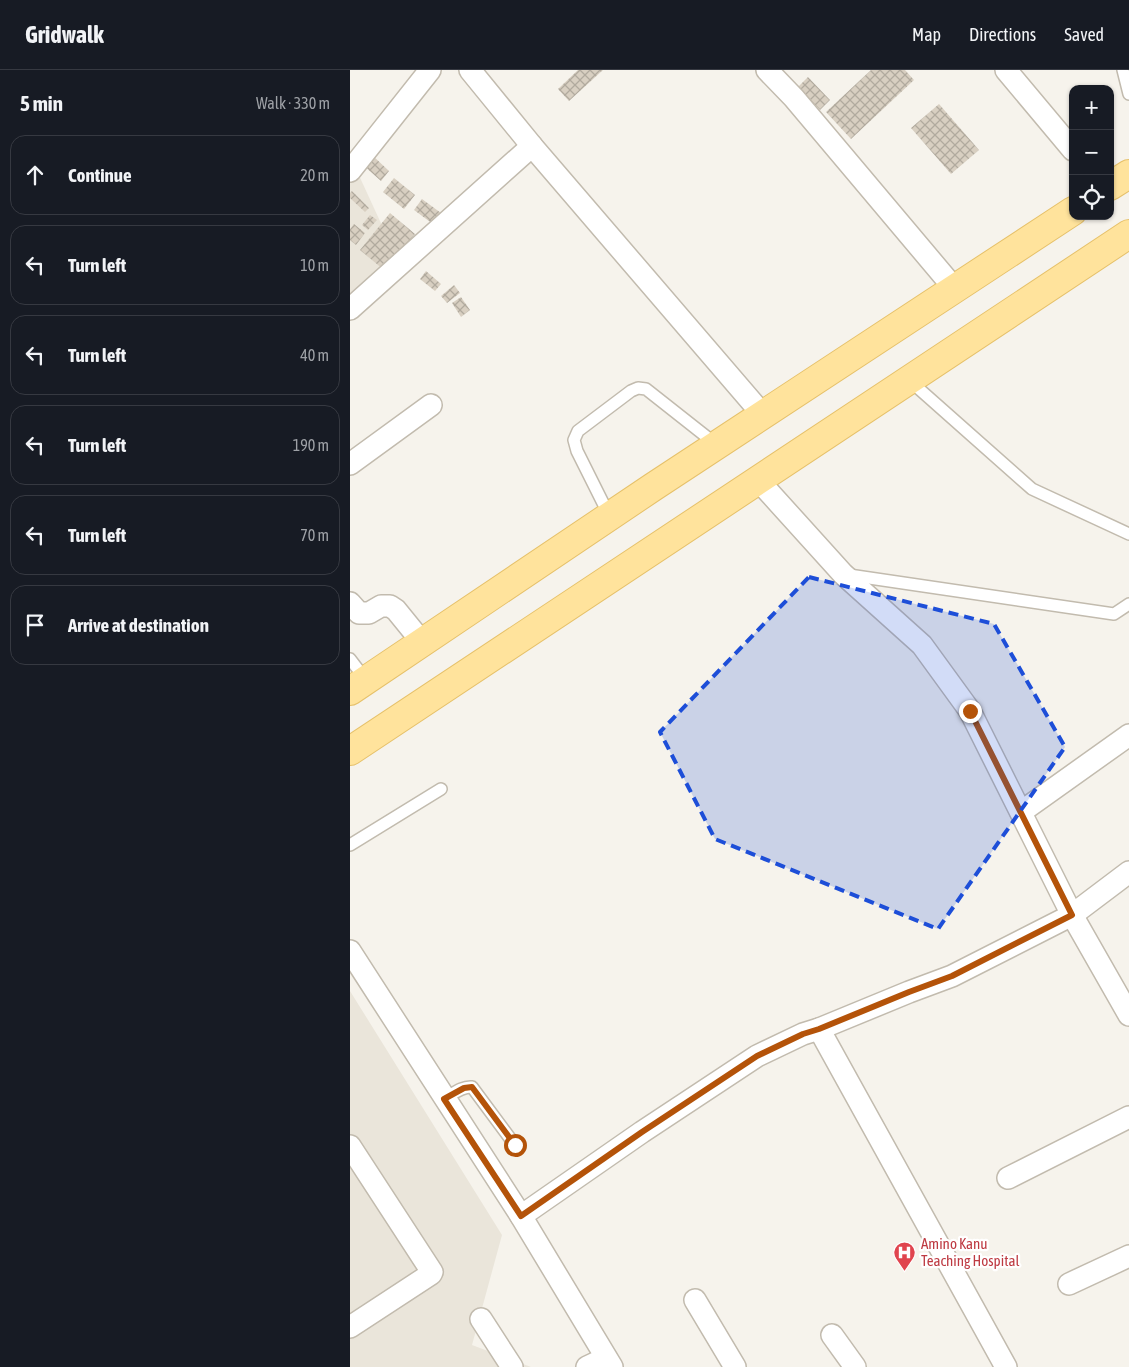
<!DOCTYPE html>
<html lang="en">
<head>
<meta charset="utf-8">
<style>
	body { margin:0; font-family:"Asap Condensed",sans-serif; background:#242831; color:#f1f3f6 }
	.controls { position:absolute; right:15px; top:15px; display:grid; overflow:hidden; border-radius:10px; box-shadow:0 1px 4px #0004 }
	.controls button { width:45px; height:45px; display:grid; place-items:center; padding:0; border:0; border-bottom:1px solid #363941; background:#171b24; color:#f1f3f6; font:25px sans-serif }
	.stop { position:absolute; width:15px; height:15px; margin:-11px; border:4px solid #b45309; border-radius:50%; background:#fff }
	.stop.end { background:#b45309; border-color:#fff; box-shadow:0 1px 5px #0008 }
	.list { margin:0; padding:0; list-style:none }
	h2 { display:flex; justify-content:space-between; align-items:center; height:65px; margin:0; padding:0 20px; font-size:21px }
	h2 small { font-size:16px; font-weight:400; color:#9ea1a6 }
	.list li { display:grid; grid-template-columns:32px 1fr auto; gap:15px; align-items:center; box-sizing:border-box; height:80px; margin:0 10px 10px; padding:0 10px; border:1px solid #363941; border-radius:15px }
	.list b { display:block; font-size:19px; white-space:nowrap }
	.list em { font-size:16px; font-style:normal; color:#9ea1a6 }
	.icon { flex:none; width:28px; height:28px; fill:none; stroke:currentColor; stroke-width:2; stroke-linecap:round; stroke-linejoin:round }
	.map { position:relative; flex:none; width:779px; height:1297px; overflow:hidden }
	header { display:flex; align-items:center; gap:30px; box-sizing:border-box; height:70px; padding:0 25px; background:#171b24; border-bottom:1px solid #363941 }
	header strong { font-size:24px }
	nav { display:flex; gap:28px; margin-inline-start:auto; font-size:18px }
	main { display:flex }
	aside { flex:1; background:#171b24 }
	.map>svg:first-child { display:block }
	.residential { fill:#eae5da }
	.building { fill:url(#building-cross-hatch) }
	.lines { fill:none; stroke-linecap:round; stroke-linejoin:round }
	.lane-casing { stroke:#c2bbae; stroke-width:14 }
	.street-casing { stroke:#c2bbae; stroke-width:24 }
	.primary-casing { stroke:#e6c16a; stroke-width:30 }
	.lane { stroke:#fff; stroke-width:11 }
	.street { stroke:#fff; stroke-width:21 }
	.primary { stroke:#ffe39c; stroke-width:28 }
	.route { stroke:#b45309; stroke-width:6 }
	.marked { fill:#1d4ed8; fill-opacity:0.2; stroke:#1d4ed8; stroke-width:4; stroke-dasharray:10 6; stroke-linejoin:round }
	.labels { text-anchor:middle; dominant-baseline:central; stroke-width:4.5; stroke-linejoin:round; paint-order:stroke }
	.health-label { font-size:15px; fill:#be3a42; stroke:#fff; text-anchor:start }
</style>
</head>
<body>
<header>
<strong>Gridwalk</strong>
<nav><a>Map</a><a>Directions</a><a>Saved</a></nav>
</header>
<main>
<aside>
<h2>5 min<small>Walk · 330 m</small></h2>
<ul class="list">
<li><svg class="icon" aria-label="ahead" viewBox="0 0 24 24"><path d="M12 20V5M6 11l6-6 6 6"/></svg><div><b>Continue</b></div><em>20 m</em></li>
<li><svg class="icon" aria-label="left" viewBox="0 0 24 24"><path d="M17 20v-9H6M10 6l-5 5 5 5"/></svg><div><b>Turn left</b></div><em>10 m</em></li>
<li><svg class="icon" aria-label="left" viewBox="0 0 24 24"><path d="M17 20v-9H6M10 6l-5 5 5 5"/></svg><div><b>Turn left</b></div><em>40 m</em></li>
<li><svg class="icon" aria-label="left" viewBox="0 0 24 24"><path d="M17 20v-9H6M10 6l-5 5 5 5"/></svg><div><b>Turn left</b></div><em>190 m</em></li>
<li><svg class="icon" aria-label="left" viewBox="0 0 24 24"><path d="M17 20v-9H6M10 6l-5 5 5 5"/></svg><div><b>Turn left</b></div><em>70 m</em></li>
<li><svg class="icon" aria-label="arrive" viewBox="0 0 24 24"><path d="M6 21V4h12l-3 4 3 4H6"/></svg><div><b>Arrive at destination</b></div></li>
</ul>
</aside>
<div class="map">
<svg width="779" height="1297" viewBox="0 0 779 1297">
	<defs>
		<pattern id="building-cross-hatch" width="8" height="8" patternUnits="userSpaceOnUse" patternTransform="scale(1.25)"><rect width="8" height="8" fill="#d8cfc1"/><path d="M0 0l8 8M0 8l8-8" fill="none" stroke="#b1aa9e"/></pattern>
	</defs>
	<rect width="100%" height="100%" fill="#f6f3ec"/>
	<!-- residential -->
	<g class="residential">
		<polygon points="0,86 53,201 0,248"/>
		<polygon points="0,921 152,1165 122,1275 181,1297 0,1297"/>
	</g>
	<!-- building -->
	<g class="building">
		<polygon points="228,0 253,0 219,31 208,19"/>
		<polygon points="521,0 555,0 564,10 501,69 476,42"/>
		<polygon points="458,7 480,30 470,40 448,17"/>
		<polygon points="589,34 629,80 601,104 561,58"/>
		<polygon points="22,85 39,101 31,111 13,95"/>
		<polygon points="44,108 65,125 54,139 33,122"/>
		<polygon points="2,121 19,138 15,142 0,128 0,123"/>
		<polygon points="72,129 91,143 83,154 64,140"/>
		<polygon points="40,143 65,164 34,200 10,180"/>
		<polygon points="20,145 27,150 18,160 12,155"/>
		<polygon points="4,154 15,163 6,175 0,170 0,159"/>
		<polygon points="76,201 91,214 85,221 70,209"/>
		<polygon points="104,215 110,223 97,233 91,226"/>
		<polygon points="111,227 120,240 111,247 102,233"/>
	</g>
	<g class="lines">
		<defs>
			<g id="lane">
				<polyline points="773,0 779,24"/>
				<polyline points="559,310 682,419 779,464"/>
				<polyline points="260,447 227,381 224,370 228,361 281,321 288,318 296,319 367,375"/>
				<polyline points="499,505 764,544 779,534"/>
				<polyline points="0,589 16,610"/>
				<polyline points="0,775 91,719"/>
				<path d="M94 1029C103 1024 112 1016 122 1017L165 1075"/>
			</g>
			<g id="street">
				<polyline points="120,0 182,76 413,345"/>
				<polyline points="417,0 444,28 604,218"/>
				<polyline points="656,0 723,80"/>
				<polyline points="0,101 80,0"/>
				<polyline points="0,239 182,76"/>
				<polyline points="0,394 81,335"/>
				<polyline points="408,410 493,504 572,575 620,641 722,845 779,945"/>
				<polyline points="0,533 9,543 19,543 31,536 40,536 46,540 72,572"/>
				<polyline points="671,742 779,665"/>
				<polyline points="0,881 171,1146 262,1297"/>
				<polyline points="469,959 656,1297"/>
				<polyline points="0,1076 82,1202 81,1204 0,1257"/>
				<polyline points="658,1108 779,1047"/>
				<polyline points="171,1146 292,1062 407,986 453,964 469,959 559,922 602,906 722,845 779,802"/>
				<polyline points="719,1214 779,1186"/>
				<polyline points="345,1230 385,1297"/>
				<polyline points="131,1249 162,1297"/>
				<polyline points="482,1265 505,1297"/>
				<polyline points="237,1297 256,1288"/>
			</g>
			<g id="primary">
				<polyline points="760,116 779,104"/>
				<polyline points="0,621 303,417 723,141"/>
				<polyline points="0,681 779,164"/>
			</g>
		</defs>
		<!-- lane casing -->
		<use href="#lane" class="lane-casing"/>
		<!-- street casing -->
		<use href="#street" class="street-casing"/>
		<!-- primary casing -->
		<use href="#primary" class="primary-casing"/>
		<!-- lane -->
		<use href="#lane" class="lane"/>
		<!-- street -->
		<use href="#street" class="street"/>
		<!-- primary -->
		<use href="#primary" class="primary"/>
	</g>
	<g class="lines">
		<!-- route -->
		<polyline class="route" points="165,1075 122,1017 114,1018 94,1029 171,1146 292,1062 407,986 453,964 469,959 559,922 602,906 722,845 620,641"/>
	</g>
	<!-- marked area -->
	<path class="marked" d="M459 507 644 554 715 677 588 859 365 769 310 662Z"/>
	<!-- icons -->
	<defs>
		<symbol id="hospital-pin" viewBox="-11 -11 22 30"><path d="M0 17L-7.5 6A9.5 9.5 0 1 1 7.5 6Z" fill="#e0444e" stroke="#fff"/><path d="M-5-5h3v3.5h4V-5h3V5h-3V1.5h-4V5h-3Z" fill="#fff"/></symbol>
	</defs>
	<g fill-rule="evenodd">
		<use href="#hospital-pin" x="542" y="1170" width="25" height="34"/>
	</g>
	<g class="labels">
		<!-- health labels -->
		<g class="health-label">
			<text x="571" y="1173">Amino Kanu<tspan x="571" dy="17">Teaching Hospital</tspan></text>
		</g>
	</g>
</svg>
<div class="controls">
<button>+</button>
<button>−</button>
<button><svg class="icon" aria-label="locate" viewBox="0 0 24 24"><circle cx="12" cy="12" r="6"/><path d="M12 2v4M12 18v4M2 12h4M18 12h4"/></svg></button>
</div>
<div class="stop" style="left:165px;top:1075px"></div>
<div class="stop end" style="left:620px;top:641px"></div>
</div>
</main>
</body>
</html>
